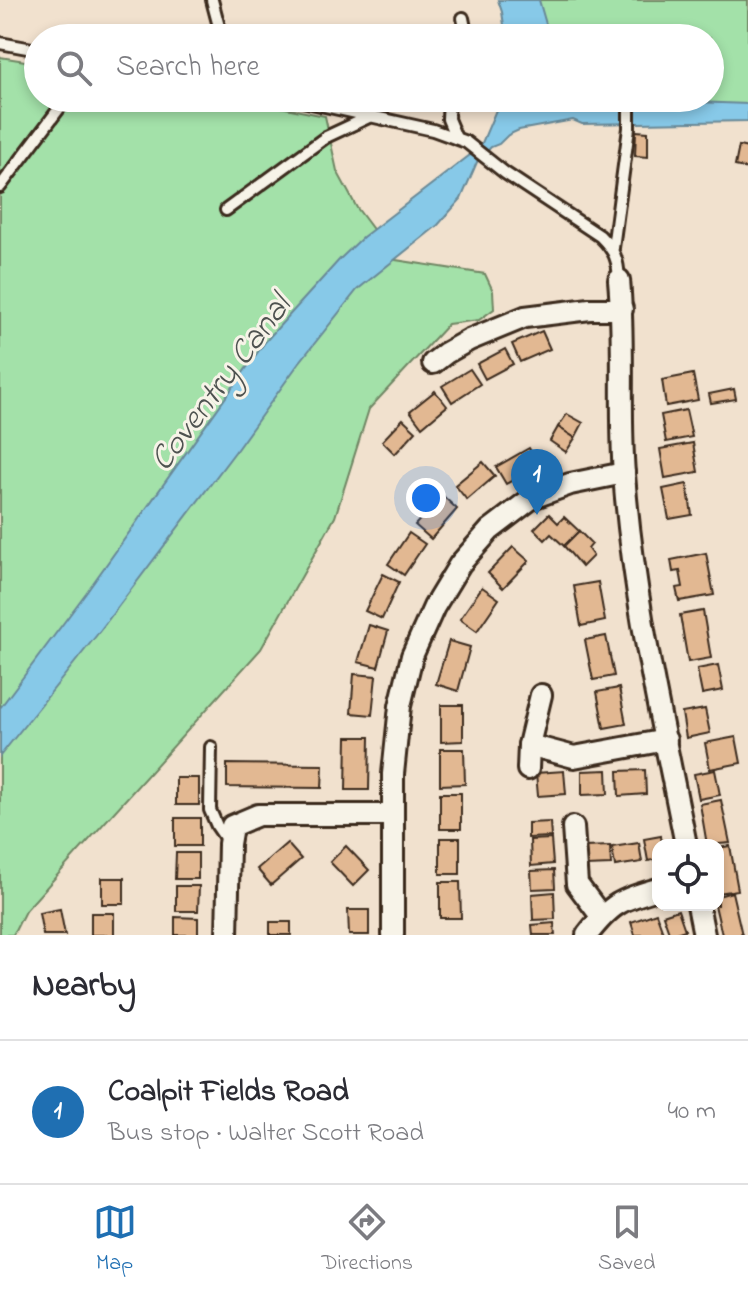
<!DOCTYPE html>
<html lang="en">
<head>
<meta charset="utf-8">
<style>
	body { margin:0; font-family:"Indie Flower",sans-serif; background:#f2f2f3; color:#2b2b33 }
	.controls { position:absolute; right:24px; bottom:24px; display:grid; overflow:hidden; border-radius:16px; box-shadow:0 4px 12px #0003 }
	.controls button { width:72px; height:72px; display:grid; place-items:center; padding:0; border:0; border-bottom:2px solid #e1e1e2; background:#fff; color:#2b2b33; font:40px sans-serif }
	.you { position:absolute; left:426px; top:498px; width:28px; height:28px; margin:-20px; border:6px solid #fff; border-radius:50%; background:#1a73e8; box-shadow:0 0 0 12px #1a73e833 }
	.badge { display:grid; place-items:center; width:52px; height:52px; border-radius:50%; background:#1f6fb2; color:#fff; font-size:26px; font-weight:700 }
	.pin { position:absolute; translate:-50% -66px; filter:drop-shadow(0 2px 4px #0008) }
	.pin::after { content:''; position:absolute; top:42px; width:28px; height:24px; background:inherit; clip-path:polygon(0 0,100% 0,50% 100%) }
	.list { margin:0; padding:0; list-style:none }
	h2 { display:flex; justify-content:space-between; align-items:center; height:104px; margin:0; padding:0 32px; font-size:34px }
	h2 small { font-size:26px; font-weight:400; color:#7c7c81 }
	.list li { display:grid; grid-template-columns:52px 1fr auto; gap:24px; align-items:center; box-sizing:border-box; height:144px; padding:0 32px; border-top:2px solid #e1e1e2 }
	.list b { display:block; font-size:30px; white-space:nowrap }
	.list p { margin:0; font-size:26px; white-space:nowrap; color:#7c7c81 }
	.list em { font-size:26px; font-style:normal; color:#7c7c81 }
	.icon { flex:none; width:44px; height:44px; fill:none; stroke:currentColor; stroke-width:2; stroke-linecap:round; stroke-linejoin:round }
	.map { position:relative; flex:none; width:748px; height:935px; overflow:hidden }
	.search { position:absolute; background:#fff; box-shadow:0 4px 12px #0003; left:24px; right:24px; top:24px; height:88px; display:flex; align-items:center; gap:20px; box-sizing:border-box; padding:0 28px; border-radius:44px; color:#7c7c81; font-size:30px }
	.sheet { height:248px; background:#fff }
	nav { display:flex; justify-content:space-around; align-items:center; box-sizing:border-box; height:112px; border-top:2px solid #e1e1e2; background:#fff; font-size:22px; color:#7c7c81 }
	nav a { display:grid; justify-items:center; gap:4px }
	nav .on { color:#1f6fb2 }
	.map>svg:first-child { display:block }
	.green { fill:#a3e1a9; stroke:#6f8664; stroke-width:2 }
	.water { fill:#87c9e8; stroke:#698997; stroke-width:2 }
	.building { fill:#e2b892; stroke:#3b2a1e; stroke-width:2 }
	.lines { fill:none; stroke-linecap:round; stroke-linejoin:round }
	.lane-casing { stroke:#3b2a1e; stroke-width:16 }
	.street-casing { stroke:#3b2a1e; stroke-width:26 }
	.lane { stroke:#f7f3e8; stroke-width:10 }
	.street { stroke:#f7f3e8; stroke-width:20 }
	.labels { text-anchor:middle; dominant-baseline:central; stroke-width:6; stroke-linejoin:round; paint-order:stroke }
	.water-label { font-size:34px; font-style:italic; fill:#4e5250; stroke:#f7f3e8 }
</style>
</head>
<body>
<div class="map">
<svg width="748" height="935" viewBox="0 0 748 935">
	<rect width="100%" height="100%" fill="#f1e1ce"/>
	<filter id="ink" filterUnits="userSpaceOnUse"><feTurbulence type="fractalNoise" baseFrequency=".0125" numOctaves="2"/><feDisplacementMap in="SourceGraphic" scale="16" xChannelSelector="R" yChannelSelector="G"/><feConvolveMatrix kernelMatrix="1 2 1 2 8 2 1 2 1" color-interpolation-filters="sRGB"/></filter>
	<g filter="url(#ink)">
		<!-- green -->
		<g class="green">
			<polygon points="517,0 748,0 748,111 575,115 533,98 710,98 710,38 526,38"/>
			<polygon points="0,57 38,63 38,98 236,98 325,116 337,171 357,208 396,260 485,274 493,291 494,309 479,320 448,324 369,409 335,517 261,649 25,911 13,935 0,935"/>
		</g>
		<!-- water -->
		<g class="water">
			<polygon points="498,0 539,0 550,38 506,38 502,12"/>
			<polygon points="501,98 566,98 570,108 574,110 694,102 748,104 748,121 582,124 573,120 519,130 508,135 499,144 491,147 477,162 461,199 438,225 357,290 299,363 235,452 96,636 0,756 0,708 86,593 265,342 340,259 363,237 470,155 482,143"/>
		</g>
		<!-- building -->
		<g class="building">
			<polygon points="636,131 648,132 648,157 635,156"/>
			<polygon points="739,146 748,148 747,157 748,157 748,169 735,166"/>
			<polygon points="542,331 550,349 520,362 512,344"/>
			<polygon points="505,349 513,364 485,379 477,364"/>
			<polygon points="470,369 480,384 452,402 442,386"/>
			<polygon points="693,374 698,400 666,406 662,380"/>
			<polygon points="734,389 736,399 711,403 709,394"/>
			<polygon points="435,391 447,406 422,427 410,411"/>
			<polygon points="686,410 692,437 666,442 661,415"/>
			<polygon points="567,414 583,423 575,438 558,427"/>
			<polygon points="403,419 416,431 395,454 382,441"/>
			<polygon points="558,427 575,438 566,452 550,441"/>
			<polygon points="693,443 698,472 665,478 660,449"/>
			<polygon points="529,448 539,466 506,484 496,467"/>
			<polygon points="483,462 495,476 467,500 455,485"/>
			<polygon points="687,484 692,515 669,519 663,489"/>
			<polygon points="442,495 457,509 431,539 415,525"/>
			<polygon points="549,514 558,523 564,517 579,531 564,546 551,534 545,540 534,529"/>
			<polygon points="579,531 592,544 588,549 593,556 582,567 564,546"/>
			<polygon points="409,533 425,544 404,575 388,564"/>
			<polygon points="513,547 529,561 503,588 488,573"/>
			<polygon points="706,553 714,595 679,601 676,588 683,587 680,571 673,572 671,560"/>
			<polygon points="383,574 399,582 382,619 365,611"/>
			<polygon points="598,582 605,621 581,626 574,586"/>
			<polygon points="482,587 499,599 477,631 460,619"/>
			<polygon points="703,611 711,658 688,662 680,615"/>
			<polygon points="369,625 388,631 378,667 358,662"/>
			<polygon points="606,636 614,676 593,680 585,640"/>
			<polygon points="449,641 470,647 458,691 436,684"/>
			<polygon points="718,665 723,690 702,694 697,669"/>
			<polygon points="354,674 376,676 372,715 351,713"/>
			<polygon points="619,688 626,724 604,728 597,692"/>
			<polygon points="441,705 463,705 463,741 441,742"/>
			<polygon points="705,709 710,733 686,738 682,713"/>
			<polygon points="347,737 370,737 369,790 346,790"/>
			<polygon points="736,737 741,763 710,769 705,743"/>
			<polygon points="440,749 464,749 465,784 440,785"/>
			<polygon points="227,764 323,765 322,788 227,787"/>
			<polygon points="607,770 608,794 582,795 582,771"/>
			<polygon points="645,770 646,794 619,796 618,771"/>
			<polygon points="715,770 720,795 699,799 694,774"/>
			<polygon points="564,771 566,794 538,796 536,773"/>
			<rect x="176" y="778" width="23" height="27"/>
			<rect x="440" y="793" width="21" height="36"/>
			<polygon points="721,800 730,843 707,845 700,804"/>
			<rect x="175" y="818" width="25" height="28"/>
			<polygon points="550,822 551,837 528,838 528,823"/>
			<polygon points="661,836 662,845 658,845 658,859 648,861 644,839"/>
			<rect x="440" y="838" width="20" height="36"/>
			<polygon points="551,839 553,864 531,866 530,840"/>
			<polygon points="287,843 301,859 271,885 257,869"/>
			<polygon points="639,843 642,862 615,866 612,847"/>
			<polygon points="346,846 369,870 353,886 330,862"/>
			<polygon points="610,846 611,865 585,866 584,847"/>
			<polygon points="730,846 738,890 718,893 718,848"/>
			<polygon points="176,853 198,853 198,879 175,879"/>
			<polygon points="554,870 555,888 532,889 531,871"/>
			<rect x="102" y="878" width="22" height="26"/>
			<polygon points="440,882 460,882 461,918 440,918"/>
			<polygon points="176,886 199,886 198,911 176,911"/>
			<polygon points="554,892 555,919 533,920 532,894"/>
			<polygon points="732,892 742,935 722,935 715,905 718,905 718,896"/>
			<polygon points="60,909 65,935 43,935 39,913"/>
			<polygon points="348,910 369,910 369,935 349,935"/>
			<polygon points="678,910 685,930 670,935 663,915"/>
			<rect x="91" y="913" width="23" height="22"/>
			<polygon points="656,913 664,935 635,935 631,922"/>
			<polygon points="175,917 198,918 198,935 175,935"/>
			<rect x="270" y="922" width="21" height="13"/>
			<polygon points="554,923 555,935 533,935 532,925"/>
		</g>
		<g class="lines">
			<defs>
				<g id="lane">
					<polyline points="212,0 222,38"/>
					<polyline points="463,18 467,38"/>
					<polyline points="0,43 38,50"/>
					<path d="M289 98 433 130 466 142 505 173 600 236C615 251 618 259 619 280"/>
					<polyline points="449,98 448,119 456,138"/>
					<polyline points="0,187 67,98"/>
					<polyline points="226,210 326,137 371,116"/>
					<polyline points="613,248 629,128 629,101"/>
					<polyline points="211,747 210,810 217,826 228,842"/>
				</g>
				<g id="street">
					<path d="M619 280C625 345 619 410 624 474 633 599 662 722 686 845"/>
					<polyline points="433,363 446,353 469,340 525,317 590,309 622,309"/>
					<polyline points="529,745 574,757 666,740"/>
					<polyline points="528,769 529,745 541,695"/>
					<polyline points="573,827 577,884 601,916"/>
					<polyline points="698,905 704,935"/>
					<polyline points="227,935 229,844 232,826 258,815 393,815"/>
					<polyline points="393,935 393,774 400,706 412,656 434,607 460,564 490,530 532,498 570,484 624,473"/>
					<path d="M587 935C611 904 621 899 658 889"/>
				</g>
			</defs>
			<!-- lane casing -->
			<use href="#lane" class="lane-casing"/>
			<!-- street casing -->
			<use href="#street" class="street-casing"/>
			<!-- lane -->
			<use href="#lane" class="lane"/>
			<!-- street -->
			<use href="#street" class="street"/>
		</g>
	</g>
	<g class="labels">
		<!-- water labels -->
		<g class="water-label">
			<text transform="translate(222 384) rotate(-53)">Coventry Canal</text>
		</g>
	</g>
</svg>
<div class="controls">
<button><svg class="icon" aria-label="locate" viewBox="0 0 24 24"><circle cx="12" cy="12" r="6"/><path d="M12 2v4M12 18v4M2 12h4M18 12h4"/></svg></button>
</div>
<div class="you"></div>
<div class="pin badge" style="left:537px;top:515px">1</div>
<div class="search"><svg class="icon" aria-label="search" viewBox="0 0 24 24"><circle cx="10" cy="10" r="6"/><path d="M15 15l6 6"/></svg>Search here</div>
</div>
<section class="sheet">
<h2>Nearby<small></small></h2>
<ul class="list">
<li><span class="badge">1</span><div><b>Coalpit Fields Road</b><p>Bus stop · Walter Scott Road</p></div><em>40 m</em></li>
</ul>
</section>
<nav>
<a class="on"><svg class="icon" aria-label="map" viewBox="0 0 24 24"><path d="M3 6l6-2 6 2 6-2v14l-6 2-6-2-6 2zM9 4v14M15 6v14"/></svg>Map</a>
<a><svg class="icon" aria-label="directions" viewBox="0 0 24 24"><path d="M12 3l9 9-9 9-9-9zM9 14v-3h6M13 9l2 2-2 2"/></svg>Directions</a>
<a><svg class="icon" aria-label="saved" viewBox="0 0 24 24"><path d="M7 4h10v16l-5-4-5 4z"/></svg>Saved</a>
</nav>
</body>
</html>
